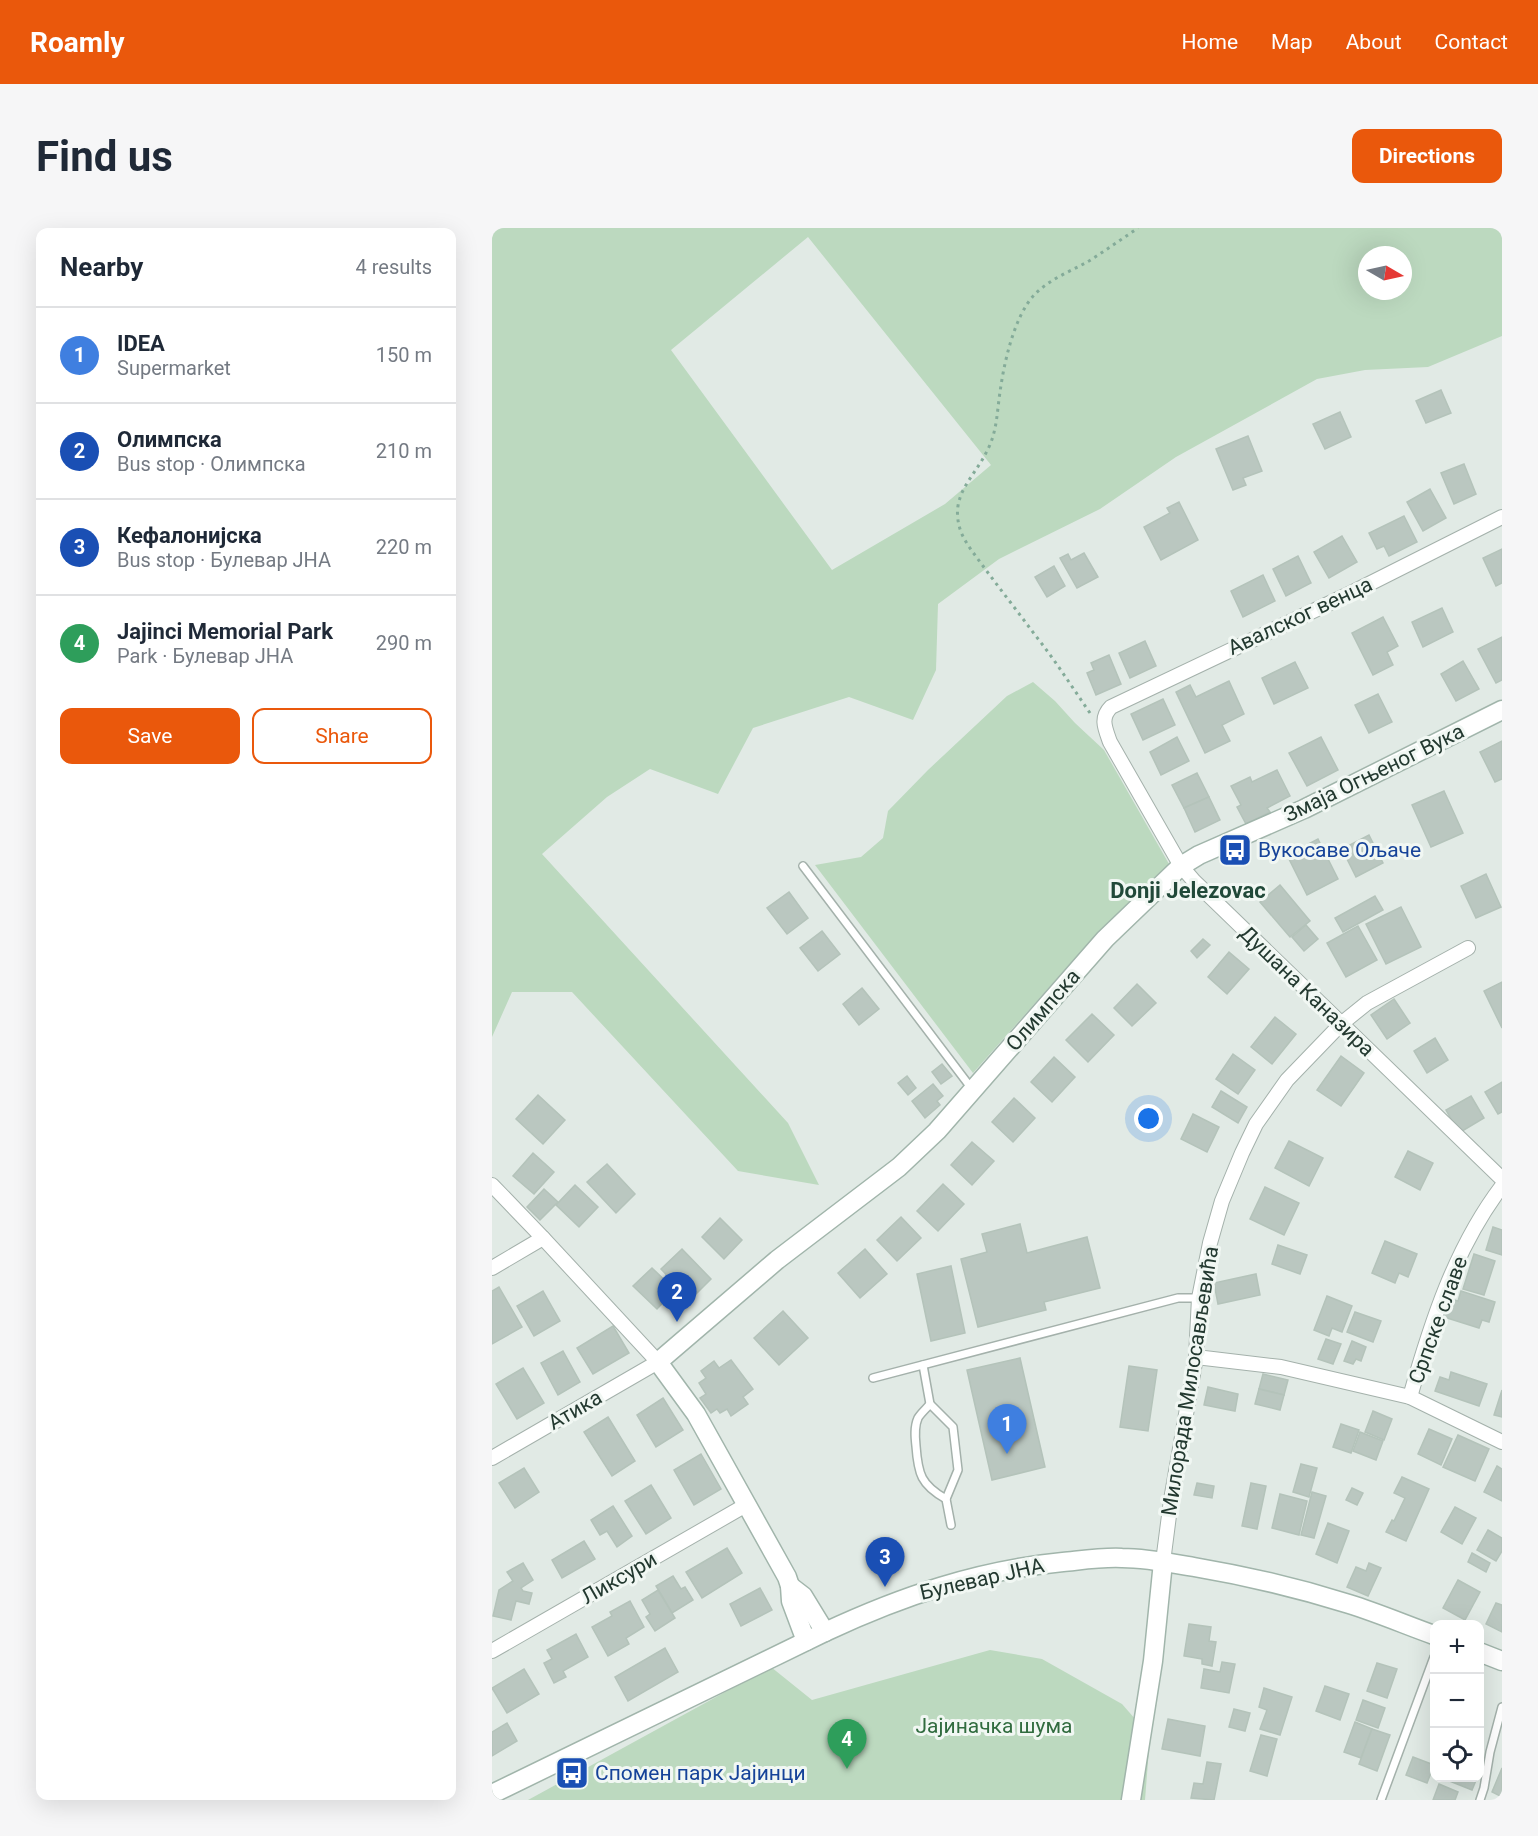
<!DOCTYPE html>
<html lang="en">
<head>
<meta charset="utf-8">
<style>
	body { margin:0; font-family:Roboto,sans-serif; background:#f6f6f7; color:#1f2937 }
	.controls { position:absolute; right:18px; bottom:18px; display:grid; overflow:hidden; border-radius:12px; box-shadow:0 6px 24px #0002 }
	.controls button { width:54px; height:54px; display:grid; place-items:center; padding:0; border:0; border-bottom:2px solid #e0e1e3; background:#fff; color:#1f2937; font:30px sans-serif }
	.compass { position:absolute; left:866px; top:18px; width:54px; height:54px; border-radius:50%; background:#fff; box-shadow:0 6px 24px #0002; rotate:99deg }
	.you { position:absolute; left:657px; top:891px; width:21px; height:21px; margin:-15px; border:4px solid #fff; border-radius:50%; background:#1a73e8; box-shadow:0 0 0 9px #1a73e833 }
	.badge { display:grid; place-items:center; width:39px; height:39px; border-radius:50%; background:#ea580c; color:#fff; font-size:20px; font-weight:700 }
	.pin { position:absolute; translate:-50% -50px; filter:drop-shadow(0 2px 3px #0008) }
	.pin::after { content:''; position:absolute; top:32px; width:21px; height:18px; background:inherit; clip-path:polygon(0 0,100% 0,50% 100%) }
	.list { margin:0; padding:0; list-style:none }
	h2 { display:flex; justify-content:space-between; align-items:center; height:78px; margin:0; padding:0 24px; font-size:26px }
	h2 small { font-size:20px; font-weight:400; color:#747a83 }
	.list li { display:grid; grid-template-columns:39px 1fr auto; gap:18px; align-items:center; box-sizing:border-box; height:96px; padding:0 24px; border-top:2px solid #e0e1e3 }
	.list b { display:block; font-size:22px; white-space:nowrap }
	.list p { margin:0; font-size:20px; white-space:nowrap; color:#747a83 }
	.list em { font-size:20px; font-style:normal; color:#747a83 }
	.actions { display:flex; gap:12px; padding:18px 24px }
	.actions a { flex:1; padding:14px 0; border:2px solid #ea580c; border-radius:12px; text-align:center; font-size:21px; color:#ea580c }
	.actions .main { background:#ea580c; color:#fff }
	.icon { flex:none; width:33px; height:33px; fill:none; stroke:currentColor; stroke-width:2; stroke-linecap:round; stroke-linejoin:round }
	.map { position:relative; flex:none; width:1010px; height:1572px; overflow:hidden; border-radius:12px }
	header { display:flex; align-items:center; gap:36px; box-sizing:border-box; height:84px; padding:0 30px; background:#ea580c; color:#fff }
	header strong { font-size:28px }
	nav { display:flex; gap:33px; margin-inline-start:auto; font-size:21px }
	.intro { display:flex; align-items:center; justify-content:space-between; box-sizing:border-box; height:144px; padding:0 36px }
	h1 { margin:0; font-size:42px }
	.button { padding:15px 27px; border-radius:12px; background:#ea580c; color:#fff; font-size:21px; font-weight:700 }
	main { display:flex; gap:36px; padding:0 36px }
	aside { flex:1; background:#fff; border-radius:12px; box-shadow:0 6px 24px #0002 }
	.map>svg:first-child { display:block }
	.green { fill:#bcd9bf; fill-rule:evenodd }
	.building { fill:#bac7c0; stroke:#b4c3ba; stroke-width:1.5 }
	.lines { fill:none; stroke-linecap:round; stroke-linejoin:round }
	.lane-casing { stroke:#a4b1ab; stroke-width:10 }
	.street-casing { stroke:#a4b1ab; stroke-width:16 }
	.secondary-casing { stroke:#a1b5ab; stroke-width:21 }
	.path { stroke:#84ab99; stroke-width:3; stroke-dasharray:3 4.5; stroke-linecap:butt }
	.lane { stroke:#fff; stroke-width:7 }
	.street { stroke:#fff; stroke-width:14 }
	.secondary { stroke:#fff; stroke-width:18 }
	.labels { text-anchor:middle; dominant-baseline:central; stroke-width:6; stroke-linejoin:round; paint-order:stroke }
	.street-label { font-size:21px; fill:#233930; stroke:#f1f7f3 }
	.transit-label { font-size:21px; fill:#164399; stroke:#f1f7f3; text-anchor:start }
	.park-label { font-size:21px; fill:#316c3f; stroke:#f1f7f3 }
	.neighbourhood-label { font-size:22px; font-weight:bold; fill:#214939; stroke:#f1f7f3 }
</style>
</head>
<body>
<header>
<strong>Roamly</strong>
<nav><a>Home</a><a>Map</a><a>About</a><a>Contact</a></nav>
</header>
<div class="intro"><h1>Find us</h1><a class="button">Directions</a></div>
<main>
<aside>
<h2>Nearby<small>4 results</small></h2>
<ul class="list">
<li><span class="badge" style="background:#3f7fe0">1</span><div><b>IDEA</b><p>Supermarket</p></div><em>150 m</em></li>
<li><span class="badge" style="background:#1a4fb4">2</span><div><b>Олимпска</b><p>Bus stop · Олимпска</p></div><em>210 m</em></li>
<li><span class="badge" style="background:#1a4fb4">3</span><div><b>Кефалонијска</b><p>Bus stop · Булевар ЈНА</p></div><em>220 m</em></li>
<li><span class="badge" style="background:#2e9e5b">4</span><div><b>Jajinci Memorial Park</b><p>Park · Булевар ЈНА</p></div><em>290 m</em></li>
</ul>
<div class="actions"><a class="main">Save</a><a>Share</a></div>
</aside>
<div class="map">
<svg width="1010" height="1572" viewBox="0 0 1010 1572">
	<rect width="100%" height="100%" fill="#e1eae5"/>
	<!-- green -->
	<g class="green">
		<path d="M0 0H1010V108L936 139 873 142 825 151 684 229 608 281 507 331 446 376 444 442 421 492 357 469 261 500 226 566 158 541 115 569 50 626 296 895 327 957 246 943 80 764H20L0 809ZM316 9 499 237 453 276 340 342 179 122ZM875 27H911V63H875Z"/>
		<polygon points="541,454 563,473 583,495 612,522 677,636 607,703 481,845 323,637 369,629 391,610 396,583 436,542 515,468"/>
		<polygon points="498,1422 550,1431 630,1476 658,1508 653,1572 36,1572 279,1439 320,1472"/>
	</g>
	<!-- building -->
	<g class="building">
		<polygon points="949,162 959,185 934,195 924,173"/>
		<polygon points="848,184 859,209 833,221 821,196"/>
		<polygon points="756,208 770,243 751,250 754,257 741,262 724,221"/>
		<polygon points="972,236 984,266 962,276 949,245"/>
		<polygon points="938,261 954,290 931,303 915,274"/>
		<polygon points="687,274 706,312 669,332 652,299 678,285 675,280"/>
		<polygon points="912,288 925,314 897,328 892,318 885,321 877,305"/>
		<polygon points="850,308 865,334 837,350 822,324"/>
		<polygon points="1010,321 1010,355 1004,358 991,330"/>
		<polygon points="592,325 606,349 585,360 568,330 576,326 579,332"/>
		<polygon points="806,328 819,355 794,368 781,341"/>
		<polygon points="562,338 573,358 555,369 543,349"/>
		<polygon points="771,347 783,373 751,389 739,363"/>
		<polygon points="950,380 961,404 931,419 920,394"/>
		<polygon points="891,389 906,418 895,424 901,437 881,447 860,405"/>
		<polygon points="1010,409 1010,452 1004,455 986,421"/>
		<polygon points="653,413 664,438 638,450 627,425"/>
		<polygon points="617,427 629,456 604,467 595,445 602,442 599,435"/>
		<polygon points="971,433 987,461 964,473 949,446"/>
		<polygon points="803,434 816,460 782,476 770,450"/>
		<polygon points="737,453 752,486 730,497 738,513 713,525 684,464 698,457 704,469"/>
		<polygon points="886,466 900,494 877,505 863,477"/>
		<polygon points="671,471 683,497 651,512 639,486"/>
		<polygon points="685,509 697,533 669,547 658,524"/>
		<polygon points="829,509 846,542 815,558 797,525"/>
		<polygon points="1010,513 1010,551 1003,554 988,524"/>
		<polygon points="785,542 798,568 775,580 778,584 754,596 745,579 749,577 739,558 758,549 760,554"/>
		<polygon points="705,545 717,569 692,580 680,557"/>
		<polygon points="952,563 971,605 939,619 920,577"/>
		<polygon points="717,569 728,592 703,604 692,580"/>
		<polygon points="877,607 891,635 864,649 850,621"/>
		<polygon points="826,611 846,651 815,667 795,627"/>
		<polygon points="994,646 1009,679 984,690 969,658"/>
		<polygon points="788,657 818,693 798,709 768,674"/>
		<polygon points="297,664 316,690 295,706 275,680"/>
		<polygon points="883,668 891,682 851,704 843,690"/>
		<polygon points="909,679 929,719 894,736 874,696"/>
		<polygon points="814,697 826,711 812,723 800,709"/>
		<polygon points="866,698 885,732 854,749 835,715"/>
		<polygon points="330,703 348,726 326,743 308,720"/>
		<polygon points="711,711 718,717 705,730 699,723"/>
		<polygon points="737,724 757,741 735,766 716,749"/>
		<polygon points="1010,754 1010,800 992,763"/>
		<polygon points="645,756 664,775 640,798 622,780"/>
		<polygon points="370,760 387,781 367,797 351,776"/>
		<polygon points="902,771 918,795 895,811 879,787"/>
		<polygon points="600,786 622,807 596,834 574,812"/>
		<polygon points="783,789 804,806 780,836 759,819"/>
		<polygon points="943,810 956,832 935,845 922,823"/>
		<polygon points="741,826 763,842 746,866 724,851"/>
		<polygon points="849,828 872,845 849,878 825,862"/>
		<polygon points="562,829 583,849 560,874 539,854"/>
		<polygon points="450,836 460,848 449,856 440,844"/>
		<polygon points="415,848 424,860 416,867 406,855"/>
		<polygon points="1010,854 1010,884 1006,886 993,864"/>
		<polygon points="441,856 451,868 445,873 448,877 433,890 420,873"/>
		<polygon points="729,863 755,879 746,895 720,879"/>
		<polygon points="46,867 73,892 51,916 24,891"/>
		<polygon points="979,868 992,890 967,905 954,882"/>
		<polygon points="522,870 543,890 521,914 500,894"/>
		<polygon points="701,886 727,899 715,924 689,911"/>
		<polygon points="797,913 831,930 817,958 783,940"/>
		<polygon points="480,914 502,933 480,957 459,937"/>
		<polygon points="916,923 941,935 928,962 903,949"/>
		<polygon points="41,925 62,944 42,966 21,948"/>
		<polygon points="115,936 143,966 124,985 95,954"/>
		<polygon points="451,956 472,976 446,1003 425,983"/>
		<polygon points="83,957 106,979 87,999 64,977"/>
		<polygon points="773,959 807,975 792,1007 758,991"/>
		<polygon points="52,961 66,974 48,992 35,979"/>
		<polygon points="409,989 429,1010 405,1033 385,1012"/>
		<polygon points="228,990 250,1012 232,1031 210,1009"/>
		<polygon points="528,996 535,1025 595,1009 608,1060 552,1074 554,1082 486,1099 469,1031 495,1024 490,1006"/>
		<polygon points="1001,999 1010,1002 1010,1027 994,1022"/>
		<polygon points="893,1013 925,1026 916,1049 907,1045 903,1055 880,1045"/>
		<polygon points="786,1017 815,1027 808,1046 780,1036"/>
		<polygon points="190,1021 219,1051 198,1072 169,1041"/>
		<polygon points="373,1021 395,1046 368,1070 346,1045"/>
		<polygon points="982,1026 1003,1033 992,1067 971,1061"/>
		<polygon points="459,1038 473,1105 439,1113 425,1046"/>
		<polygon points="160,1040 183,1062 165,1081 141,1058"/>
		<polygon points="764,1046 768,1067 726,1076 722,1055"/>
		<polygon points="7,1059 30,1099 0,1116 0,1063"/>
		<polygon points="51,1063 68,1093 42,1108 25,1078"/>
		<polygon points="969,1063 1003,1074 997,1094 990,1092 987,1100 952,1089 958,1071 966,1073"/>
		<polygon points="835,1068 860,1078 850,1104 840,1100 837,1108 822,1102"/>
		<polygon points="291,1083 316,1110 287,1137 262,1110"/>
		<polygon points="863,1084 889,1093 881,1114 855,1104"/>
		<polygon points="121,1098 137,1125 101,1146 85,1120"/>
		<polygon points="834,1111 849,1116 841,1136 826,1131"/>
		<polygon points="860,1113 874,1119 869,1133 864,1131 861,1136 852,1133"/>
		<polygon points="71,1123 88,1154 66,1167 49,1135"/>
		<polygon points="528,1130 553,1239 500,1252 475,1142"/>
		<polygon points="239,1132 261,1161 251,1169 256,1176 239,1188 235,1181 228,1185 225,1181 219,1185 208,1170 214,1166 207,1155 214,1150 209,1143 222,1133 227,1140"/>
		<polygon points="637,1138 665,1142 656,1203 628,1199"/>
		<polygon points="31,1140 52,1175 25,1191 4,1156"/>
		<polygon points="959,1144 995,1156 987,1178 943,1163 948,1149 957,1152"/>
		<polygon points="771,1146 796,1152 792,1167 767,1161"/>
		<polygon points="716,1159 746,1166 743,1183 712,1177"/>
		<polygon points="767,1161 792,1167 788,1182 763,1176"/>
		<polygon points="1010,1162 1010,1189 1002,1187"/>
		<polygon points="171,1170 191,1202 164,1219 145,1187"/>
		<polygon points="881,1183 900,1191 892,1212 873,1204"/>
		<polygon points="116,1189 143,1233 120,1248 92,1204"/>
		<polygon points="849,1196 867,1202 859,1225 841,1219"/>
		<polygon points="937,1201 960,1211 949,1237 926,1226"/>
		<polygon points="868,1204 891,1213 884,1232 861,1223"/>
		<polygon points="966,1207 997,1221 983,1253 951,1239"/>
		<polygon points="209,1226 229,1261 202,1277 182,1242"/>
		<polygon points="809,1236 825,1240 817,1269 801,1264"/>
		<polygon points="1005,1238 1010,1241 1010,1273 992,1264"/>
		<polygon points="32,1240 47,1264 23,1280 7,1255"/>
		<polygon points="910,1249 937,1261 914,1313 894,1304 900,1292 902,1293 913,1270 902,1265"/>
		<polygon points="705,1255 722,1258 720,1270 702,1267"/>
		<polygon points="759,1255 774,1258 765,1301 750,1298"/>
		<polygon points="159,1257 179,1290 154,1306 133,1273"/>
		<polygon points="860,1260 871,1265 865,1277 854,1272"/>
		<polygon points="820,1264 834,1268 822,1310 809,1307"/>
		<polygon points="788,1266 815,1273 807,1307 780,1300"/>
		<polygon points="121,1278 140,1308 125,1319 115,1303 108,1307 99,1292"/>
		<polygon points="963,1279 984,1290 970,1316 949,1304"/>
		<polygon points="836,1295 857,1303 845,1335 824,1326"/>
		<polygon points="996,1302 1010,1310 1010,1323 1004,1333 985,1322"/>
		<polygon points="92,1313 103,1331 70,1350 60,1332"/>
		<polygon points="235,1320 250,1345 210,1370 194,1344"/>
		<polygon points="980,1325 998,1335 994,1344 976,1334"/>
		<polygon points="31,1335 41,1352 29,1360 31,1363 40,1365 37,1376 24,1373 19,1392 1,1388 7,1362 21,1353 15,1344"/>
		<polygon points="877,1335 889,1340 876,1368 855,1359 864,1339 874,1343"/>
		<polygon points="181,1348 189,1361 193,1359 201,1372 180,1385 164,1358"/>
		<polygon points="966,1352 988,1364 973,1392 951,1380"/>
		<polygon points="268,1360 280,1382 249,1398 238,1376"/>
		<polygon points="166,1362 183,1390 163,1403 154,1389 158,1386 150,1372"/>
		<polygon points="138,1373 152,1399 134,1410 137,1416 116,1428 100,1399 120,1388 118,1384"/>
		<polygon points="1004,1375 1010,1377 1010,1404 994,1396"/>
		<polygon points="697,1396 719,1399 717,1413 724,1414 720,1438 710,1436 710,1431 692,1428"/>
		<polygon points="84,1406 96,1429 71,1443 74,1449 62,1455 52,1435 60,1431 55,1422"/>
		<polygon points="173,1420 186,1444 136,1473 123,1449"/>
		<polygon points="730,1434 743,1436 737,1465 709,1460 712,1441 728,1444"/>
		<polygon points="885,1435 905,1441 895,1470 875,1463"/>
		<polygon points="32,1441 47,1466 15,1485 0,1460"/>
		<polygon points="833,1458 857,1466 848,1492 824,1483"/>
		<polygon points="772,1460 800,1469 788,1507 768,1501 775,1482 767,1479"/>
		<polygon points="871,1472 893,1480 886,1500 864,1492"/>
		<polygon points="742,1481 758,1485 753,1503 737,1499"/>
		<polygon points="676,1491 713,1498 708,1528 670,1521"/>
		<polygon points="863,1494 880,1501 869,1530 852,1524"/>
		<polygon points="15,1495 25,1513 0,1528 0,1504"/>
		<polygon points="880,1501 898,1507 885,1543 867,1536"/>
		<polygon points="769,1507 785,1511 775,1548 758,1543"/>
		<polygon points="921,1529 942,1537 935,1555 914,1547"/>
		<polygon points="715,1534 729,1536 722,1572 699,1570 702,1555 711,1556"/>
		<polygon points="1010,1540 1010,1569 1000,1564"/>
		<polygon points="950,1550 985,1550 980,1562"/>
		<polygon points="947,1556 966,1564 963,1572 941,1572"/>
	</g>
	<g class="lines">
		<defs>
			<g id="lane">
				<polyline points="311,638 480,861"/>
				<polyline points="431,1137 438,1176 461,1199 466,1242 454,1271 459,1297"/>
				<polyline points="381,1150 686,1070 707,1070"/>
				<path d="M438 1176C434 1181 429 1185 426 1190 422 1199 423 1209 424 1218 426 1246 429 1257 454 1271"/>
				<polyline points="889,1572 942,1429"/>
				<polyline points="988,1572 992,1560 998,1524 1010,1479"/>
			</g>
			<g id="street">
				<path d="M1010 289 859 365 619 479C608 490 613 500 618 514L689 638 702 653 1010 951"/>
				<polyline points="0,957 51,1010 166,1134 0,1230"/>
				<polyline points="0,1040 51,1010"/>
				<polyline points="704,1129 789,1139 918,1169 1010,1214"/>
				<path d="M918 1169C939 1095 963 1020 1010 958"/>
				<polyline points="671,1334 679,1272 704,1129 707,1070 718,1015 730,973 750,925 764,896 795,852 849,796 875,775 976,720"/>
				<polyline points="0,1423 254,1277"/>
			</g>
			<g id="secondary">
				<polyline points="298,1358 311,1368 333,1404"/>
				<polyline points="314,1413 299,1373 298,1358 295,1349 204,1186 166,1134 285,1032 407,939 445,903 613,711 689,638 707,627 812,581 1010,482"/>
				<polyline points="987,1424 1010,1433"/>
				<path d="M0 1566 333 1404C410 1368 487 1342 571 1334 591 1332 611 1329 630 1330 654 1330 679 1335 702 1339 755 1348 806 1360 857 1376 886 1385 914 1397 942 1407"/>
				<polyline points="639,1572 661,1433 671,1334"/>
			</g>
		</defs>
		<!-- lane casing -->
		<use href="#lane" class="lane-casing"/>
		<!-- street casing -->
		<use href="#street" class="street-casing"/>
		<!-- secondary casing -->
		<use href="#secondary" class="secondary-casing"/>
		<!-- path -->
		<path class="path" d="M598 485C580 459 563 432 543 407 526 384 508 361 491 338 483 327 474 316 469 304 456 267 482 251 496 221 505 203 505 184 508 164 512 135 522 88 543 66 558 51 579 43 597 33 614 22 630 11 646 0"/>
		<!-- lane -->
		<use href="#lane" class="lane"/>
		<!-- street -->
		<use href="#street" class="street"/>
		<!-- secondary -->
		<use href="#secondary" class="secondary"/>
	</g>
	<!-- icons -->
	<defs>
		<symbol id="bus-square" viewBox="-11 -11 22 22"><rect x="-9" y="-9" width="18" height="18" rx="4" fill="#1a4fb4" stroke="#f1f7f3"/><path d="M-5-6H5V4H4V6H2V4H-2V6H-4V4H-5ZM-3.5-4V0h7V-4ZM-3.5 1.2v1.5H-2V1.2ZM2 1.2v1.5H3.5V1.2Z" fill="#fff"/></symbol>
	</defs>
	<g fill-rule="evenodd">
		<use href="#bus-square" x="724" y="603" width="38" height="38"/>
		<use href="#bus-square" x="61" y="1526" width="38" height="38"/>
	</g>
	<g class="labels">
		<!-- street labels -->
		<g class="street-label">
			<text transform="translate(808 388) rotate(-25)">Авалског венца</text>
			<text transform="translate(882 545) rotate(-26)">Змаја Огњеног Вука</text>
			<text transform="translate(815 763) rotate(44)">Душана Каназира</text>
			<text transform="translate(551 782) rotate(-49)">Олимпска</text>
			<text transform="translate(946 1092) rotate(-70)">Српске славе</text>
			<text transform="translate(698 1153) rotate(-81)">Милорада Милосављевића</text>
			<text transform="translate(83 1182) rotate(-30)">Атика</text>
			<text transform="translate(127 1350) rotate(-30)">Ликсури</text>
			<text transform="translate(490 1351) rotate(-13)">Булевар ЈНА</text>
		</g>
		<!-- transit labels -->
		<g class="transit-label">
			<text x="766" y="622">Вукосаве Ољаче</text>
			<text x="103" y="1545">Спомен парк Јајинци</text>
		</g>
		<!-- park labels -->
		<g class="park-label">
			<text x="502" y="1498">Јајиначка шума</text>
		</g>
		<!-- neighbourhood labels -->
		<g class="neighbourhood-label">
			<text x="696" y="662">Donji Jelezovac</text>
		</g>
	</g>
</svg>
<div class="controls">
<button>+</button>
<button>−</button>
<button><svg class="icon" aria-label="locate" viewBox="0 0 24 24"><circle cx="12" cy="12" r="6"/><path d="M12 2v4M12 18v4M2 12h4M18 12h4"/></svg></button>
</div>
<svg class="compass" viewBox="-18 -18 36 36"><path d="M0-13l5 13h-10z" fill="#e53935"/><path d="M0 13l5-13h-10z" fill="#747a83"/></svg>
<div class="you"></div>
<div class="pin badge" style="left:515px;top:1226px;background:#3f7fe0">1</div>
<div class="pin badge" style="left:185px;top:1094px;background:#1a4fb4">2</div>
<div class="pin badge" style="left:393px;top:1359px;background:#1a4fb4">3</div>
<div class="pin badge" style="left:355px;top:1541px;background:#2e9e5b">4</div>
</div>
</main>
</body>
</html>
